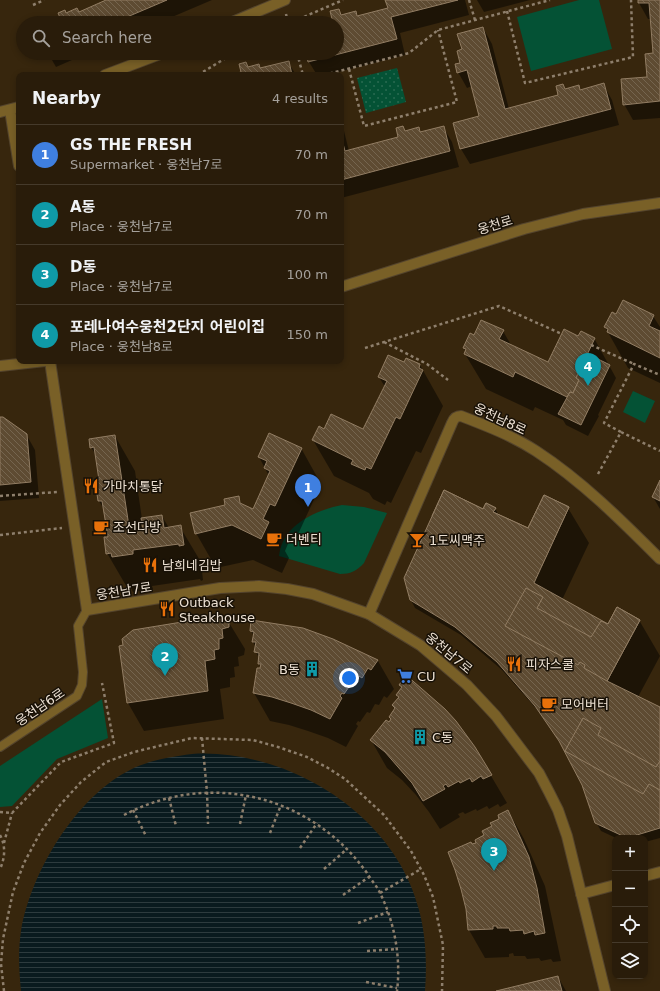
<!DOCTYPE html>
<html lang="en">
<head>
<meta charset="utf-8">
<style>
	body { margin:0; font-family:"DejaVu Sans","Noto Sans KR",sans-serif; background:#352918; color:#f1f3f6 }
	.controls { position:absolute; right:12px; bottom:12px; display:grid; overflow:hidden; border-radius:8px; box-shadow:0 2px 6px #0003 }
	.controls button { width:36px; height:36px; display:grid; place-items:center; padding:0; border:0; border-bottom:1px solid #453a2b; background:#291c0a; color:#f1f3f6; font:20px sans-serif }
	.you { position:absolute; left:349px; top:678px; width:14px; height:14px; margin:-10px; border:3px solid #fff; border-radius:50%; background:#1a73e8; box-shadow:0 0 0 6px #1a73e833 }
	.badge { display:grid; place-items:center; width:26px; height:26px; border-radius:50%; background:#f49e8a; color:#fff; font-size:13px; font-weight:700 }
	.pin { position:absolute; translate:-50% -33px; filter:drop-shadow(0 1px 2px #0008) }
	.pin::after { content:''; position:absolute; top:21px; width:14px; height:12px; background:inherit; clip-path:polygon(0 0,100% 0,50% 100%) }
	.list { margin:0; padding:0; list-style:none }
	h2 { display:flex; justify-content:space-between; align-items:center; height:52px; margin:0; padding:0 16px; font-size:17px }
	h2 small { font-size:13px; font-weight:400; color:#a5a19c }
	.list li { display:grid; grid-template-columns:26px 1fr auto; gap:12px; align-items:center; box-sizing:border-box; height:60px; padding:0 16px; border-top:1px solid #453a2b }
	.list b { display:block; font-size:15px; white-space:nowrap }
	.list p { margin:0; font-size:13px; white-space:nowrap; color:#a5a19c }
	.list em { font-size:13px; font-style:normal; color:#a5a19c }
	.icon { flex:none; width:22px; height:22px; fill:none; stroke:currentColor; stroke-width:2; stroke-linecap:round; stroke-linejoin:round }
	.map { position:relative; flex:none; width:660px; height:991px; overflow:hidden }
	.search { position:absolute; background:#291c0a; box-shadow:0 2px 6px #0003; left:16px; top:16px; width:328px; height:44px; display:flex; align-items:center; gap:10px; box-sizing:border-box; padding:0 14px; border-radius:22px; color:#a5a19c; font-size:15px }
	.panel { position:absolute; background:#291c0a; box-shadow:0 2px 6px #0003; left:16px; top:72px; width:328px; height:292px; border-radius:8px }
	.map>svg:first-child { display:block }
	.grass { fill:url(#grass-dots) }
	.park { fill:#045235 }
	.water { fill:url(#water-rules) }
	.shadow { fill:#0007 }
	.building { fill:url(#building-back-hatch); stroke:#927d63 }
	.lines { fill:none; stroke-linecap:round; stroke-linejoin:round }
	.service-casing { stroke:#54442d; stroke-width:10 }
	.minor-casing { stroke:#54442d; stroke-width:12 }
	.tertiary-casing { stroke:#54442d; stroke-width:12 }
	.path { stroke:#8e7f6c; stroke-width:2.5; stroke-dasharray:3 3; stroke-linecap:butt }
	.service { stroke:#796027; stroke-width:8 }
	.minor { stroke:#796027; stroke-width:10 }
	.tertiary { stroke:#796027; stroke-width:10 }
	.labels { text-anchor:middle; dominant-baseline:central; stroke-width:3; stroke-linejoin:round; paint-order:stroke }
	.street-label { font-size:13px; fill:#ece0d2; stroke:#181107 }
	.poi-label { font-size:13px; fill:#ece0d2; stroke:#181107; text-anchor:start }
</style>
</head>
<body>
<div class="map">
<svg width="660" height="991" viewBox="0 0 660 991">
	<defs>
		<pattern id="grass-dots" width="8" height="8" patternUnits="userSpaceOnUse"><rect width="8" height="8" fill="#045235"/><path d="M2 2h.1M6 6h.1" fill="none" stroke="#296b51" stroke-width="1.8" stroke-linecap="round"/></pattern>
		<pattern id="water-rules" width="6" height="5" patternUnits="userSpaceOnUse"><rect width="6" height="5" fill="#091a1e"/><path d="M0 2.5h6" fill="none" stroke="#2d3b3e"/></pattern>
		<pattern id="building-back-hatch" width="6" height="6" patternUnits="userSpaceOnUse"><rect width="6" height="6" fill="#5e4b32"/><path d="M-1 5l2 2M0 0l6 6M5-1l2 2" fill="none" stroke="#75654f"/></pattern>
	</defs>
	<rect width="100%" height="100%" fill="#37260d"/>
	<!-- grass -->
	<polygon class="grass" points="397,68 406,102 366,113 357,78"/>
	<!-- park -->
	<g class="park">
		<polygon points="579,0 599,0 612,49 531,71 517,17"/>
		<polygon points="633,391 655,401 645,423 623,412"/>
		<path d="M342 505 364 507 387 513 364 563C357 571 350 574 340 574L279 556C282 525 316 510 342 505Z"/>
		<polygon points="102,699 108,738 57,759 12,806 0,807 0,766"/>
	</g>
	<!-- water -->
	<path class="water" d="M192 754C287 748 395 814 419 910 426 936 427 965 425 991H21C19 971 18 951 21 931 31 872 76 797 130 770 149 760 171 757 192 754Z"/>
	<!-- shadow -->
	<g class="shadow">
		<polygon points="109,0 212,0 158,23 55,23 62,20 66,14 79,13"/>
		<polygon points="386,0 465,0 469,15 400,33 405,55 327,75 317,75 309,62 307,53 337,53 337,23 334,23 339,10 342,16 356,12 358,17 389,9"/>
		<polygon points="477,0 530,0 484,12"/>
		<polygon points="639,0 660,0 660,118 633,120 624,104 648,78 654,54 651,19 648,19 639,3"/>
		<polygon points="483,28 492,44 509,109 559,96 563,85 566,90 578,86 581,90 603,84 612,100 619,125 470,164 461,149 481,117 472,86 467,88 458,72 462,63 463,50"/>
		<polygon points="48,53 88,53 56,67"/>
		<polygon points="288,62 296,75 234,75 242,73 246,63 249,68 258,65 261,69"/>
		<polygon points="341,126 344,131 349,151 399,138 403,127 406,132 418,129 420,133 443,127 452,142 459,167 341,198"/>
		<polygon points="616,315 653,316 660,327 660,383 628,368 605,327"/>
		<polygon points="503,331 511,345 549,363 579,337 594,338 616,378 598,415 599,416 588,436 566,425 563,420 535,407 533,411 486,389 465,354 466,352 464,348 474,336"/>
		<polygon points="405,363 420,365 443,406 421,453 416,451 391,503 387,501 385,505 373,499 369,493 334,476 313,440 324,430 364,431 385,387 379,377"/>
		<polygon points="0,418 26,434 35,450 39,498 0,501"/>
		<polygon points="115,436 135,471 142,519 162,516 169,528 180,527 201,562 203,580 201,581 200,579 152,586 153,589 133,592 131,588 128,589 107,553 109,538 105,511 99,501 100,481 97,457 91,447"/>
		<polygon points="301,448 321,484 295,541 290,539 285,551 289,558 282,573 253,560 216,568 196,533 226,506 238,498 242,505 253,510 269,476 259,457"/>
		<polygon points="660,482 660,509 653,497"/>
		<polygon points="495,508 499,516 529,529 568,508 589,543 562,600 608,626 639,620 660,656 638,697 660,708 660,838 645,842 645,838 616,838 601,831 596,822 583,785 563,746 541,714 502,670 461,635 415,608 411,600 484,510"/>
		<polygon points="228,621 245,649 244,655 238,657 239,666 234,667 235,677 230,678 230,687 220,689 224,719 144,731 128,703 120,647"/>
		<polygon points="251,631 332,640 378,661 394,689 387,698 384,696 379,705 375,704 370,713 367,712 360,722 358,721 356,724 358,726 346,747 328,738 308,731 289,725 270,721 254,693 261,668 259,664 259,658 256,652 256,647 253,642 254,636"/>
		<polygon points="400,685 474,747 507,803 500,807 498,804 489,809 487,806 477,811 476,809 465,814 463,812 458,814 460,817 440,829 429,812 416,795 402,780 387,768 371,740 392,720 396,710 393,705 399,699 397,695 402,688"/>
		<polygon points="508,811 524,839 545,886 561,961 553,962 551,959 541,961 539,958 527,959 525,956 514,956 513,953 509,954 509,957 485,958 469,930 472,845 477,843"/>
		<polygon points="558,977 566,991 501,991"/>
	</g>
	<!-- building -->
	<g class="building">
		<polygon points="106,0 167,0 113,23 53,23 61,20 58,13 65,10 66,13 77,8 79,12"/>
		<polygon points="385,0 458,0 391,17 397,39 308,62 306,53 337,53 337,23 331,23 333,23 330,11 339,9 341,15 356,11 357,16 388,8"/>
		<polygon points="638,0 660,0 660,101 623,105 621,79 647,77 645,54 653,53 649,3 638,3"/>
		<polygon points="483,27 505,109 558,95 556,86 563,84 565,89 579,85 580,90 604,83 611,109 460,149 453,123 479,116 467,70 457,73 455,64 460,63 457,51 462,49 457,34"/>
		<polygon points="289,61 292,75 230,75 241,72 239,64 246,62 248,67 259,64 260,68"/>
		<polygon points="403,126 405,131 419,127 420,132 444,126 450,151 341,180 341,136 345,151 398,137 396,128"/>
		<polygon points="623,300 654,315 649,326 660,331 660,358 607,332 608,329 604,327 612,312 616,314"/>
		<polygon points="481,320 504,330 499,339 548,362 564,329 578,336 581,331 595,338 576,378 579,380 573,393 570,392 567,397 515,372 513,377 464,354 466,349 463,348 470,333 474,335"/>
		<polygon points="588,354 610,365 581,425 558,414 570,392 573,393 579,380 576,378"/>
		<polygon points="388,355 404,362 406,358 420,364 419,368 423,370 400,419 396,417 371,469 366,467 365,470 351,464 353,460 312,440 319,426 324,429 331,414 363,429 387,381 378,377"/>
		<polygon points="0,417 3,417 27,434 31,482 0,485"/>
		<polygon points="269,433 302,448 275,506 270,504 263,519 269,522 261,539 232,525 195,534 190,513 225,505 224,499 239,496 240,503 253,509 270,471 264,468 267,461 258,457"/>
		<polygon points="115,435 130,533 143,531 141,518 162,515 164,528 181,525 184,545 179,546 179,544 133,550 133,554 112,557 111,553 106,554 104,537 108,537 102,501 98,501 95,480 99,480 94,447 90,448 89,439"/>
		<polygon points="660,480 660,501 652,497"/>
		<polygon points="444,490 483,509 486,503 496,508 493,512 528,528 544,495 569,507 541,567 516,555 518,551 513,549 511,553 432,516"/>
		<polygon points="444,490 483,509 486,503 496,508 493,512 528,528 544,495 569,507 534,583 608,624 617,607 640,620 607,681 660,707 660,828 627,838 595,823 582,785 559,741 535,706 497,662 455,627 410,600 404,578"/>
		<polygon points="526,588 543,597 537,608 591,637 601,621 608,624 617,607 640,620 607,681 584,668 585,665 580,662 578,665 505,626"/>
		<polygon points="217,619 229,620 229,627 222,629 223,638 219,639 219,649 214,650 215,659 205,661 208,691 127,703 119,646 123,645 122,639 133,630 182,622"/>
		<polygon points="251,620 303,628 333,639 378,660 371,670 368,668 362,678 359,676 353,685 351,684 344,694 342,693 340,696 342,698 330,719 311,710 291,703 272,697 253,693 257,668 260,668 261,664 258,664 259,653 254,652 256,642 252,642 254,632 250,631"/>
		<polygon points="406,675 445,709 456,721 475,747 492,775 483,779 481,776 472,782 470,778 460,783 459,781 448,787 446,784 443,786 445,789 423,801 412,783 398,767 385,752 370,740 386,720 389,722 391,719 389,717 395,708 392,705 399,697 396,695 402,687 399,685"/>
		<polygon points="583,718 601,728 598,735 656,767 660,761 660,790 649,784 643,794 565,751"/>
		<polygon points="508,810 529,857 537,888 545,933 535,935 534,931 524,934 523,930 510,931 509,928 497,928 497,926 493,926 493,929 468,930 466,909 461,889 455,870 448,852 471,842 472,844 476,843 475,840 484,835 482,831 492,826 490,823 499,819 498,815"/>
		<polygon points="558,976 562,991 496,991"/>
	</g>
	<g class="lines">
		<defs>
			<polyline id="service" points="0,747 77,696 82,685 83,672 78,626 87,610"/>
			<g id="minor">
				<polyline points="230,23 285,0"/>
				<polyline points="105,75 163,53"/>
				<polyline points="10,110 19,166"/>
				<polyline points="0,112 19,107"/>
				<polyline points="50,361 87,610 220,588 259,586 287,589 313,594 369,614 420,645 467,685 496,716 539,773 549,792 558,810 567,836 605,991"/>
				<path d="M369 614 452 423C454 418 456 416 461 416 487 426 513 436 536 451 582 481 621 520 660 559"/>
				<polyline points="645,876 660,872"/>
				<polyline points="581,894 615,885"/>
			</g>
			<g id="tertiary">
				<polyline points="341,287 524,229 583,214 660,203"/>
				<polyline points="0,366 45,361"/>
			</g>
		</defs>
		<!-- service casing -->
		<use href="#service" class="service-casing"/>
		<!-- minor casing -->
		<use href="#minor" class="minor-casing"/>
		<!-- tertiary casing -->
		<use href="#tertiary" class="tertiary-casing"/>
		<!-- path -->
		<g class="path">
			<polyline points="469,0 475,20"/>
			<polyline points="33,5 44,0"/>
			<polyline points="507,11 525,83 633,57 631,0"/>
			<polyline points="286,14 288,23"/>
			<polyline points="294,23 299,19 343,0"/>
			<polyline points="297,53 303,75"/>
			<polyline points="349,69 364,126 457,102 438,30"/>
			<polyline points="198,75 234,53"/>
			<polyline points="324,75 409,53 438,30 550,0"/>
			<polyline points="384,342 427,364 448,380"/>
			<polyline points="591,345 634,364"/>
			<polyline points="365,348 499,306 562,334"/>
			<polyline points="621,432 660,451"/>
			<polyline points="598,474 621,432 604,423 634,364 660,375"/>
			<polyline points="0,496 57,492"/>
			<polyline points="0,535 62,528"/>
			<polyline points="202,738 207,792 208,824"/>
			<polyline points="169,798 176,826"/>
			<polyline points="133,810 146,836"/>
			<polyline points="0,812 12,813 61,762 114,743 102,683"/>
			<path d="M124 815C210 770 311 795 367 873 371 880 377 886 380 893 395 923 401 959 397 991"/>
			<polyline points="240,824 246,795"/>
			<polyline points="270,833 281,805"/>
			<path d="M0 835C6 846 5 858 0 869"/>
			<polyline points="4,843 12,813"/>
			<polyline points="300,848 317,823"/>
			<polyline points="324,869 347,849"/>
			<polyline points="380,893 421,869"/>
			<polyline points="343,895 369,877"/>
			<polyline points="358,923 388,912"/>
			<polyline points="367,951 397,949"/>
			<polyline points="366,982 397,988"/>
			<polyline points="4,991 1,964 3,939 13,892 24,863 40,833 60,805 81,782 106,762 134,752 192,738 253,740 278,747 307,757 328,768 345,779 384,815 411,851 424,875 433,897 443,945 442,991"/>
		</g>
		<!-- service -->
		<use href="#service" class="service"/>
		<!-- minor -->
		<use href="#minor" class="minor"/>
		<!-- tertiary -->
		<use href="#tertiary" class="tertiary"/>
	</g>
	<!-- icons -->
	<defs>
		<symbol id="restaurant-bare" viewBox="-9 -9 18 18"><path d="M-5-6h1v4h1v-4h1v4h1v-4h1v5L-1.5 .5V6h-2V.5L-5-1ZM5-6V6H3V1.5H1.5Q1.5-4 5-6Z" fill="#e8710a" stroke="#181107" stroke-width="2.5" paint-order="stroke"/></symbol>
		<symbol id="cafe-bare" viewBox="-9 -9 18 18"><path d="M-5.5-4.5H6V0H3Q3 3.5 0 3.5H-2.5Q-5.5 3.5-5.5 0ZM3-3.2v2h1.7v-2ZM-6 4.5H4V6H-6Z" fill="#e8710a" stroke="#181107" stroke-width="2.5" paint-order="stroke"/></symbol>
		<symbol id="bar-bare" viewBox="-9 -9 18 18"><path d="M-6-5H6L.8 .8V4.5H3.5V6h-7V4.5H-.8V.8Z" fill="#e8710a" stroke="#181107" stroke-width="2.5" paint-order="stroke"/></symbol>
		<symbol id="building-bare" viewBox="-9 -9 18 18"><path d="M-4-6H4V6H1V3H-1V6H-4ZM-2.5-4.3h1.7v1.8h-1.7ZM.8-4.3h1.7v1.8H.8ZM-2.5-1h1.7V.8h-1.7ZM.8-1h1.7V.8H.8Z" fill="#0f9aa8" stroke="#181107" stroke-width="2.5" paint-order="stroke"/></symbol>
		<symbol id="supermarket-bare" viewBox="-9 -9 18 18"><path d="M-6-5.5h2.5l.6 2H6L4.5 2H-2.5L-4.4-4H-6ZM-1.5 3.2a1.3 1.3 0 1 0 .1 0ZM3 3.2a1.3 1.3 0 1 0 .1 0Z" fill="#3f7fe0" stroke="#181107" stroke-width="2.5" paint-order="stroke"/></symbol>
	</defs>
	<g fill-rule="evenodd">
		<use href="#restaurant-bare" x="80" y="475" width="22" height="22"/>
		<use href="#cafe-bare" x="90" y="516" width="22" height="22"/>
		<use href="#cafe-bare" x="263" y="528" width="22" height="22"/>
		<use href="#bar-bare" x="406" y="529" width="22" height="22"/>
		<use href="#restaurant-bare" x="139" y="554" width="22" height="22"/>
		<use href="#restaurant-bare" x="156" y="598" width="22" height="22"/>
		<use href="#restaurant-bare" x="503" y="653" width="22" height="22"/>
		<use href="#building-bare" x="301" y="658" width="22" height="22"/>
		<use href="#supermarket-bare" x="394" y="665" width="22" height="22"/>
		<use href="#cafe-bare" x="538" y="693" width="22" height="22"/>
		<use href="#building-bare" x="409" y="726" width="22" height="22"/>
	</g>
	<g class="labels">
		<!-- street labels -->
		<g class="street-label">
			<text transform="translate(495 225) rotate(-17)">웅천로</text>
			<text transform="translate(500 419) rotate(25)">웅천남8로</text>
			<text transform="translate(124 591) rotate(-9)">웅천남7로</text>
			<text transform="translate(449 653) rotate(40)">웅천남7로</text>
			<text transform="translate(40 707) rotate(-34)">웅천남6로</text>
		</g>
		<!-- poi labels -->
		<g class="poi-label">
			<text x="103" y="486">가마치통닭</text>
			<text x="113" y="527">조선다방</text>
			<text x="286" y="539">더벤티</text>
			<text x="429" y="540">1도씨맥주</text>
			<text x="162" y="565">남희네김밥</text>
			<text x="179" y="602">Outback<tspan x="179" dy="15">Steakhouse</tspan></text>
			<text x="526" y="664">피자스쿨</text>
			<text x="300" y="669" text-anchor="end">B동</text>
			<text x="417" y="676">CU</text>
			<text x="561" y="704">모어버터</text>
			<text x="432" y="737">C동</text>
		</g>
	</g>
</svg>
<div class="controls">
<button>+</button>
<button>−</button>
<button><svg class="icon" aria-label="locate" viewBox="0 0 24 24"><circle cx="12" cy="12" r="6"/><path d="M12 2v4M12 18v4M2 12h4M18 12h4"/></svg></button>
<button><svg class="icon" aria-label="layers" viewBox="0 0 24 24"><path d="M12 4l9 5-9 5-9-5zM3 14l9 5 9-5"/></svg></button>
</div>
<div class="you"></div>
<div class="pin badge" style="left:308px;top:507px;background:#3f7fe0">1</div>
<div class="pin badge" style="left:165px;top:676px;background:#0f9aa8">2</div>
<div class="pin badge" style="left:494px;top:871px;background:#0f9aa8">3</div>
<div class="pin badge" style="left:588px;top:386px;background:#0f9aa8">4</div>
<div class="search"><svg class="icon" aria-label="search" viewBox="0 0 24 24"><circle cx="10" cy="10" r="6"/><path d="M15 15l6 6"/></svg>Search here</div>
<section class="panel">
<h2>Nearby<small>4 results</small></h2>
<ul class="list">
<li><span class="badge" style="background:#3f7fe0">1</span><div><b>GS THE FRESH</b><p>Supermarket · 웅천남7로</p></div><em>70 m</em></li>
<li><span class="badge" style="background:#0f9aa8">2</span><div><b>A동</b><p>Place · 웅천남7로</p></div><em>70 m</em></li>
<li><span class="badge" style="background:#0f9aa8">3</span><div><b>D동</b><p>Place · 웅천남7로</p></div><em>100 m</em></li>
<li><span class="badge" style="background:#0f9aa8">4</span><div><b>포레나여수웅천2단지 어린이집</b><p>Place · 웅천남8로</p></div><em>150 m</em></li>
</ul>
</section>
</div>
</body>
</html>
